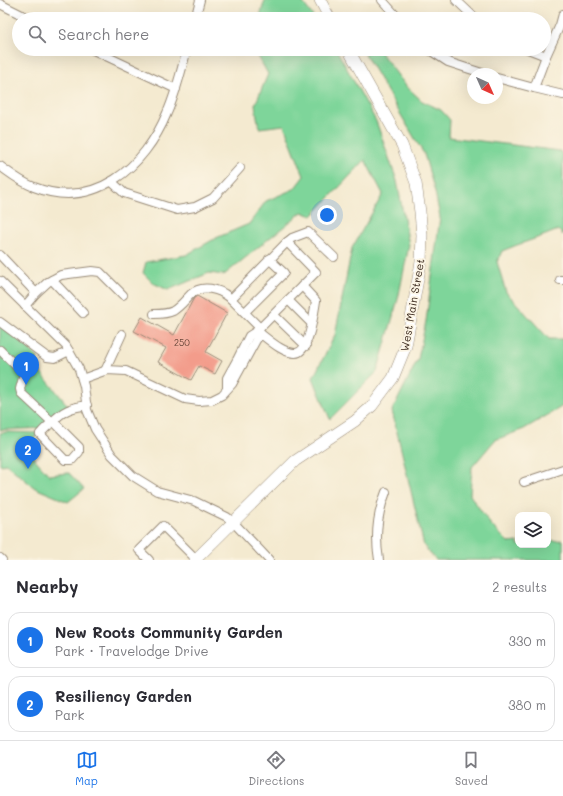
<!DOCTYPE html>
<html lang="en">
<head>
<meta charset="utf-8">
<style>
	body { margin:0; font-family:Mali,sans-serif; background:#f7f7f7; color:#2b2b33 }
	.controls { position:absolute; right:12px; bottom:12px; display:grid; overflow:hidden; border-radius:8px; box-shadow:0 4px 16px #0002 }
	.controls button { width:36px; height:36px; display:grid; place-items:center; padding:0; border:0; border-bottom:1px solid #e1e1e2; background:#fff; color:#2b2b33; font:20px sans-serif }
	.compass { position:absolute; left:467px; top:68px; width:36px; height:36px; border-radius:50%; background:#fff; box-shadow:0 4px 16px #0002; rotate:135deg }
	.you { position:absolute; left:327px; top:215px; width:14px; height:14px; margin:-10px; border:3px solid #fff; border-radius:50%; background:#1a73e8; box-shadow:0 0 0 6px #1a73e833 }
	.badge { display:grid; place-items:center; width:26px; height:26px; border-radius:50%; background:#1a73e8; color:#fff; font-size:13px; font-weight:700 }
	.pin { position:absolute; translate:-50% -33px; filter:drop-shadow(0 1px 2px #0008) }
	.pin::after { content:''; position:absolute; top:21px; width:14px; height:12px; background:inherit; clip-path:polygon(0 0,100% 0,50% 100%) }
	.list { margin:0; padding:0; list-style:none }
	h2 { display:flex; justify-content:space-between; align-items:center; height:52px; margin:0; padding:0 16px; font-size:17px }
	h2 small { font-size:13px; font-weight:400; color:#7c7c81 }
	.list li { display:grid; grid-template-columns:26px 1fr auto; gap:12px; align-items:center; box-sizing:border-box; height:56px; margin:0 8px 8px; padding:0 8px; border:1px solid #e1e1e2; border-radius:12px }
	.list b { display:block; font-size:15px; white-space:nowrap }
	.list p { margin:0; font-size:13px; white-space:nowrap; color:#7c7c81 }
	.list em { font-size:13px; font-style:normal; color:#7c7c81 }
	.icon { flex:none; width:22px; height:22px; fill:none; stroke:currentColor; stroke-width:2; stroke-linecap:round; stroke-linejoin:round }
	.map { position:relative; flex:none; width:563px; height:560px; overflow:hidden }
	.search { position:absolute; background:#fff; box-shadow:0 4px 16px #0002; left:12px; right:12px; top:12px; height:44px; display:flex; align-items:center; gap:10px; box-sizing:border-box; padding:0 14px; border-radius:22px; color:#7c7c81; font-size:15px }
	.sheet { height:180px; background:#fff }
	nav { display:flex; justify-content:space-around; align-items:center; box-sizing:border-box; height:56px; border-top:1px solid #e1e1e2; background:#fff; font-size:11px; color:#7c7c81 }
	nav a { display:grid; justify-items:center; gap:2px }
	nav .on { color:#1a73e8 }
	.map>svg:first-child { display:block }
	.green { fill:#7ed59a; stroke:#5c805c }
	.building { fill:#f39c8b }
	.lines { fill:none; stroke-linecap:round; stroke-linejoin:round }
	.minor-casing { stroke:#988a77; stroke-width:10 }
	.major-casing { stroke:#988a77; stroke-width:12 }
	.minor { stroke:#fff; stroke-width:8 }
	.major { stroke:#fff; stroke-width:11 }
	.labels { text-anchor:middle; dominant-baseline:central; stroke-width:3.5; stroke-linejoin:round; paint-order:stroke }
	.number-label { font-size:9px; fill:#694639 }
	.street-label { font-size:11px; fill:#3b2a1e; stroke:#fcf5e5 }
</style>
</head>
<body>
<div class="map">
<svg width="563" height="560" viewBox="0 0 563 560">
	<rect width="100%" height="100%" fill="#fcf5e5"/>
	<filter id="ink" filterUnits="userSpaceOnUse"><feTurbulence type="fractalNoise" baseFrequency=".025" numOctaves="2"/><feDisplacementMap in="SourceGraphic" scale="8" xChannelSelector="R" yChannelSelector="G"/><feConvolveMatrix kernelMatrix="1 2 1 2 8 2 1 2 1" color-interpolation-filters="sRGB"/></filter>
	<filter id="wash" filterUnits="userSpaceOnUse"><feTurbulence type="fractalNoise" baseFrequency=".012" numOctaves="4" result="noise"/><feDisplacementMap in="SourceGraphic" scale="16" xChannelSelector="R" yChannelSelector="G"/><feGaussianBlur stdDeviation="0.9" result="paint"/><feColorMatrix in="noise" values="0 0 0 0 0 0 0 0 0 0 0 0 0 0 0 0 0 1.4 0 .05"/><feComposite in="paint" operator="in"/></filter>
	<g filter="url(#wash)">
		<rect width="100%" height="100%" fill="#f4ead0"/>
		<!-- green -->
		<g class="green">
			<polygon points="265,0 301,0 315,19 259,19"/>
			<polygon points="254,49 336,49 376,121 397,181 409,245 398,299 377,372 330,419 313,378 335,335 352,248 383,194 365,160 312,216 302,212 224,275 209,273 168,290 153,283 143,273 146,262 186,255 216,238 249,224 266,201 294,189 304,176 284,125 259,128 255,105 268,74"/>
			<path d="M362 49H378L406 86 422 101 441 110 450 120 449 137 560 151 563 156V235L558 230C540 238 520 243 502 251L497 262 506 292 549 339H563V406L524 429 495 440 472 467 470 495 491 525 509 543 518 542V545H548V541L563 540V560H436L424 546 392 411 418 359 426 321 440 217 435 192 424 154Z"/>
			<polygon points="0,319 38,358 34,364 69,407 47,428 0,430"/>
			<polygon points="7,432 39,433 25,448 49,475 69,473 84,489 68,502 35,488 6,464 0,465 0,433"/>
		</g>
		<g id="blocks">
			<!-- building -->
			<polygon class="building" points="197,296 227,313 206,352 222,361 215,374 199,366 191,380 158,362 166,348 134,331 142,317 174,335 194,298"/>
		</g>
	</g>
	<g filter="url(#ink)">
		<use href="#blocks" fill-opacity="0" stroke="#988a77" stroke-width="1"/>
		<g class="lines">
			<defs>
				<g id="minor">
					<polyline points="382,0 399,19"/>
					<polyline points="456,0 476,19"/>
					<polyline points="0,4 30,19"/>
					<polyline points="195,19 200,0"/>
					<polyline points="91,49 176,89"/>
					<polyline points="428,49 448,62 485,74"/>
					<polyline points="528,49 546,56"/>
					<polyline points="497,78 534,88 563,95"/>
					<polyline points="534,88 546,56 560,25 563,14"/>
					<path d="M0 166C11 174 21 182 34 187 94 211 145 167 167 113 176 93 181 71 187 49"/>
					<polyline points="112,182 124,193 177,210 195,207 213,198 240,168"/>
					<polyline points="287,242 292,238 308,232 334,257"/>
					<polyline points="0,255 36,293 25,306"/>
					<polyline points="52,280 83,313"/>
					<polyline points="560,280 563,280"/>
					<polyline points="0,281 66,346 79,369 84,386 87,410 95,429 112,455 133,476 157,491 194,501 227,517 234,523 269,560"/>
					<polyline points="36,293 48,282 61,275 92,271 100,272 123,295"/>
					<polyline points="231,299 287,242 316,272 302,286"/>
					<polyline points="288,300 311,323"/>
					<polyline points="245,312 284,273 269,259"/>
					<path d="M154 314C161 314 167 314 173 311 181 306 185 300 191 294 202 284 219 289 229 297L260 328"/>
					<polyline points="274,315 306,346"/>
					<polyline points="0,322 47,357 55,358 69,351"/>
					<polyline points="0,350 24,374 20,389 21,393 52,422"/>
					<polyline points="105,371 122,334"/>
					<polyline points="82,379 107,370 126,371 185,399 199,401 212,400 222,395 232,384 256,340 261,334"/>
					<path d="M227 388V378L237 360 249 336 257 331 302 286 316 301C314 312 309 354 295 353 282 353 267 338 257 331"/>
					<path d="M53 421 79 447V452L72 460H65L40 434C43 430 48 426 52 422 64 410 70 408 87 405"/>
					<polyline points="524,482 563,469"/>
					<polyline points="0,558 2,560"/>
					<polyline points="149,560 139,550 163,526 196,559"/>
					<path d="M379 560C375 537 377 514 386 492"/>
				</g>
				<g id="major">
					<polyline points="320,0 330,19"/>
					<polyline points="195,560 295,461 355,421 372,406 393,378 406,346 421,262 422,235 420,212 416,183 402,145 348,49"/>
				</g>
			</defs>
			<!-- minor casing -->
			<use href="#minor" class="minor-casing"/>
			<!-- major casing -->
			<use href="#major" class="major-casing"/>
			<!-- minor -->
			<use href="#minor" class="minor"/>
			<!-- major -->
			<use href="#major" class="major"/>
		</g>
	</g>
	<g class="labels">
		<!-- number labels -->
		<g class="number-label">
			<text x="182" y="342">250</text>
		</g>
		<!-- street labels -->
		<g class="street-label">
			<text transform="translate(412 305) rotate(-80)">West Main Street</text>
		</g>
	</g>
</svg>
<div class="controls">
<button><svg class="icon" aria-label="layers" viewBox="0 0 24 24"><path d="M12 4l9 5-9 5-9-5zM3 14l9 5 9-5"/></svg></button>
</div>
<svg class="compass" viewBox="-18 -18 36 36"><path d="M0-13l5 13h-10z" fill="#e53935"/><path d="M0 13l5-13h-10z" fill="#7c7c81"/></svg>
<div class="you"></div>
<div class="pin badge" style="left:26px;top:385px">1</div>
<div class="pin badge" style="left:28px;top:469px">2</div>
<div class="search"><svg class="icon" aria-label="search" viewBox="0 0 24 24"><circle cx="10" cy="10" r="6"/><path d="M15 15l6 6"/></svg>Search here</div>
</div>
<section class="sheet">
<h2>Nearby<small>2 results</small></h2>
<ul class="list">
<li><span class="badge">1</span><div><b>New Roots Community Garden</b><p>Park · Travelodge Drive</p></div><em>330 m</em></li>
<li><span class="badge">2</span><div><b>Resiliency Garden</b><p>Park</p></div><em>380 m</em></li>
</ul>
</section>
<nav>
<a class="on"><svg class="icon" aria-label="map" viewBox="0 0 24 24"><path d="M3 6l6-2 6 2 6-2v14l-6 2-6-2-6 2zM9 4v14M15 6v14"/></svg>Map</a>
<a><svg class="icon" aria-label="directions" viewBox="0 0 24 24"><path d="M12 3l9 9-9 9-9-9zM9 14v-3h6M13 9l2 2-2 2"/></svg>Directions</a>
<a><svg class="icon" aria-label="saved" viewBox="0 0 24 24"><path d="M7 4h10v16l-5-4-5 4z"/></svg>Saved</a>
</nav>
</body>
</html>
